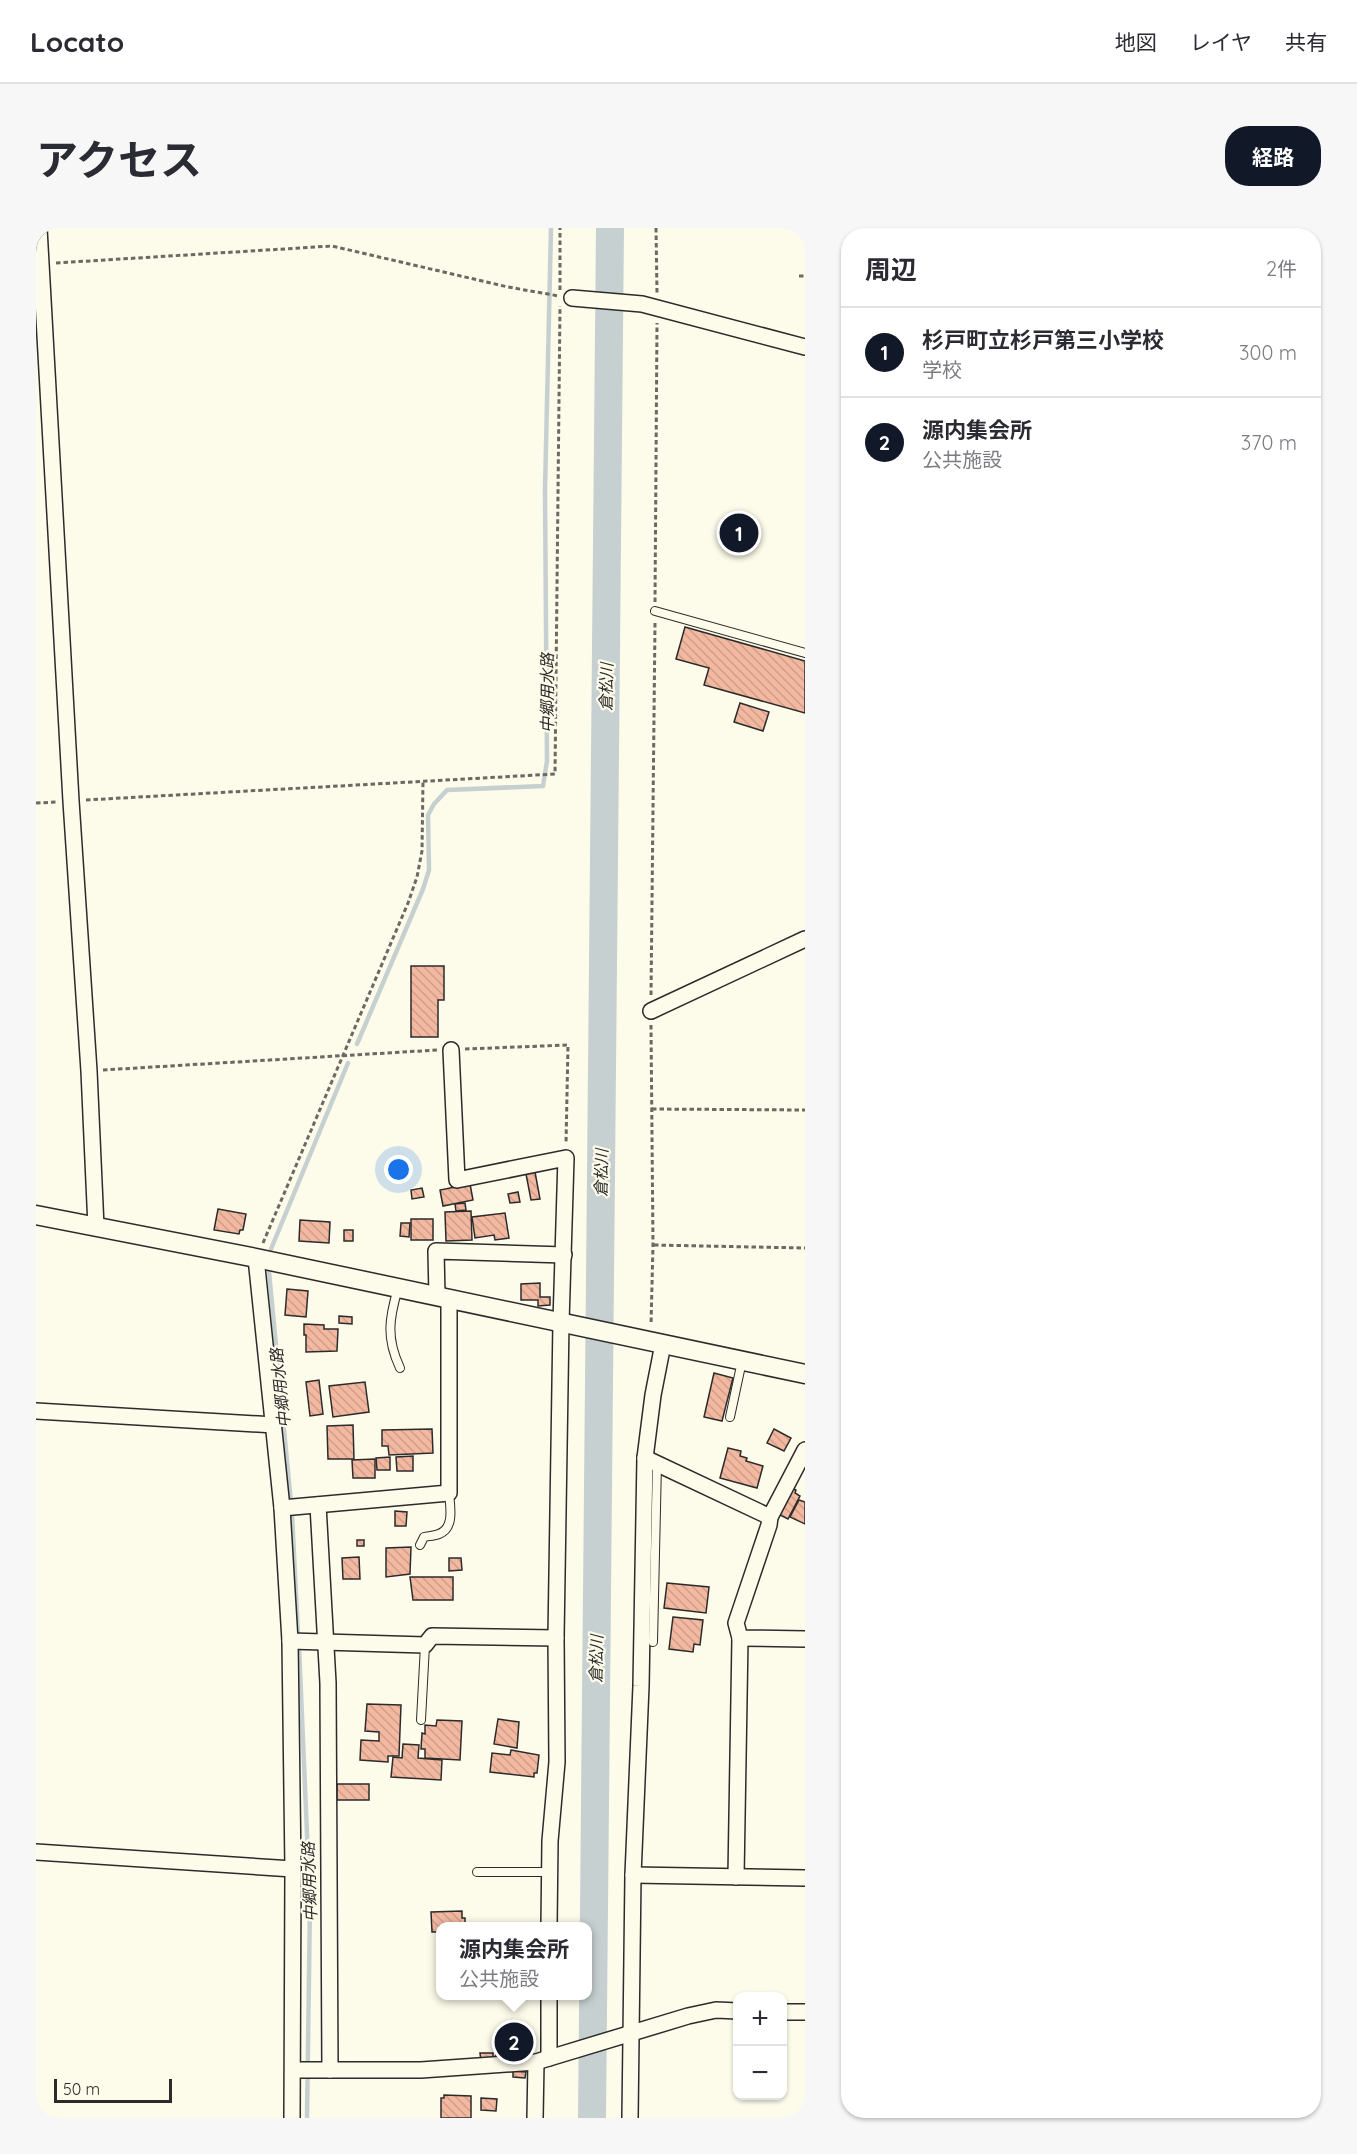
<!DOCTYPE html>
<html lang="ja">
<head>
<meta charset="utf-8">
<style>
	body { margin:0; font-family:Quicksand,"Noto Sans JP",sans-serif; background:#f7f7f7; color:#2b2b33 }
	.controls { position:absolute; right:18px; bottom:18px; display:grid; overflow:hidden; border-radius:12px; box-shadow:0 2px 4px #0004 }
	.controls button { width:54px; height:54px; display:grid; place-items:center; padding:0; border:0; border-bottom:2px solid #e1e1e2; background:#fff; color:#2b2b33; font:30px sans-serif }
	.scale { position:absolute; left:18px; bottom:15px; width:118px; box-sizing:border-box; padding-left:6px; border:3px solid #2b2b2b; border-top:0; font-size:16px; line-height:21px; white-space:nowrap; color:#2b2b2b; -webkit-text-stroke:4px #fdfbea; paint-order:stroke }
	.you { position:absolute; left:363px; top:942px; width:21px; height:21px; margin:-15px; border:4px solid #fff; border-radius:50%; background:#1a73e8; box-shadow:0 0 0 9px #1a73e833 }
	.badge { display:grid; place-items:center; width:39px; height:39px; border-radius:50%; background:#111827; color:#fff; font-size:20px; font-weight:700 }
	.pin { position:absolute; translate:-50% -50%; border:3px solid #fff; box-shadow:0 2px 6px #0006 }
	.popup { position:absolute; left:400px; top:1694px; width:156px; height:78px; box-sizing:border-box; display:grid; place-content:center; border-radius:12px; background:#fff; filter:drop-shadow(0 2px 4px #0005); font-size:20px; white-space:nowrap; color:#7c7c81 }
	.popup b { font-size:22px; color:#2b2b33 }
	.popup::after { content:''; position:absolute; left:50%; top:100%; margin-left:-12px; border:12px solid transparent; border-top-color:#fff }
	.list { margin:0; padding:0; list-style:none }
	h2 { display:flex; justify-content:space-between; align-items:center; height:78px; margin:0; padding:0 24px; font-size:26px }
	h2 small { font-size:20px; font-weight:400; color:#7c7c81 }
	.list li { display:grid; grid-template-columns:39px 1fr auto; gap:18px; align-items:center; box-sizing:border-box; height:90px; padding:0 24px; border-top:2px solid #e1e1e2 }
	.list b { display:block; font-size:22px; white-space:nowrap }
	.list p { margin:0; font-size:20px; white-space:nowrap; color:#7c7c81 }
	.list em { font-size:20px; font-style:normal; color:#7c7c81 }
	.map { position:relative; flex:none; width:769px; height:1890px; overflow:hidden; border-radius:24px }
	header { display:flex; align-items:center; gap:36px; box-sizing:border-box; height:84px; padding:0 30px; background:#fff; border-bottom:2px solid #e1e1e2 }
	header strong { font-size:28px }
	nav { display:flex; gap:33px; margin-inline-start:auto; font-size:21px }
	.intro { display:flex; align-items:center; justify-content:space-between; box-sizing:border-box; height:144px; padding:0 36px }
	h1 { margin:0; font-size:42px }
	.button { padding:15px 27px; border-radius:24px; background:#111827; color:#fff; font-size:21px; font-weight:700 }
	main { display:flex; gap:36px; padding:0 36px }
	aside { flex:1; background:#fff; border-radius:24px; box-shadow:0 2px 4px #0004 }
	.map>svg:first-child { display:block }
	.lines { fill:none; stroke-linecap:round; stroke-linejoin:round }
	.stream { stroke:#c7d0d0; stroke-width:4.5 }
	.river { stroke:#c7d0d0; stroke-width:28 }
	.building { fill:url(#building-back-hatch); stroke:#2b2b2b; stroke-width:1.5 }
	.service-casing { stroke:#2b2b2b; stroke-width:10 }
	.minor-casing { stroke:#2b2b2b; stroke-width:18 }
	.tertiary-casing { stroke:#2b2b2b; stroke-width:21 }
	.path { stroke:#6a6964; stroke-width:3; stroke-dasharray:4.5 3; stroke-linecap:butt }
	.service { stroke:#fdfbea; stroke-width:8 }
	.minor { stroke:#fdfbea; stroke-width:15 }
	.tertiary { stroke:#fdfbea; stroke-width:18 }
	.labels { text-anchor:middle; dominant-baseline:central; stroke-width:4.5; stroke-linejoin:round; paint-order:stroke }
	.water-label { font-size:16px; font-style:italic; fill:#2b2b2b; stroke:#fdfbea }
</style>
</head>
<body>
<header>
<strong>Locato</strong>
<nav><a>地図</a><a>レイヤ</a><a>共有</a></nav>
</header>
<div class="intro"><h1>アクセス</h1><a class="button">経路</a></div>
<main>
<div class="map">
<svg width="769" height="1890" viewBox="0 0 769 1890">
	<defs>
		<pattern id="building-back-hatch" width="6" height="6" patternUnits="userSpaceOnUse" patternTransform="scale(1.5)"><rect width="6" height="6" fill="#f2b8a0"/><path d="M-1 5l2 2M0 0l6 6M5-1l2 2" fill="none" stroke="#d09e8a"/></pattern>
	</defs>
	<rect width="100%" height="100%" fill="#fdfbea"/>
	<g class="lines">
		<!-- stream -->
		<g class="stream">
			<polyline points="321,816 387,661 393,642 392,587 398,576 411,562 507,558 511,533 509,262 515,0"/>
			<polyline points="235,1021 312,835"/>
			<polyline points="233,1044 255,1275"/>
			<polyline points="256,1286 262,1406"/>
			<polyline points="263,1418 274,1676 271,1890"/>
		</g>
		<!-- river -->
		<polyline class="river" points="556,1890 574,0"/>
	</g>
	<!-- building -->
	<g class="building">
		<polygon points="649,399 769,433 769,485 668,457 673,440 640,431"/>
		<polygon points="704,475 733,484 727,503 698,494"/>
		<polygon points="375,738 408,738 408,772 402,772 402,809 375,809"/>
		<polygon points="499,944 504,971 495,972 490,946"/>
		<polygon points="434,956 437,972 407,978 404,962"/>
		<polygon points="386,960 388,969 376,971 375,962"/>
		<polygon points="482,964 484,974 474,975 472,966"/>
		<polygon points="429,975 430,982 420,983 419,976"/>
		<polygon points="182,981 210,986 207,1002 204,1002 203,1006 178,1002"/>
		<polygon points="435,983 436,1012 410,1013 409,984"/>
		<polygon points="469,985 473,1010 459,1012 458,1007 439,1010 436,989"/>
		<rect x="375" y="991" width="22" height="21"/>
		<polygon points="264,992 294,994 293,1015 263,1013"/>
		<polygon points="365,995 374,995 373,1009 364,1008"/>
		<rect x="308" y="1002" width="9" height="11"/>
		<polygon points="504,1055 504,1069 514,1069 514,1077 502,1078 502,1072 485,1072 485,1056"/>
		<polygon points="251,1061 272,1063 270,1089 249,1087"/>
		<polygon points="303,1088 316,1089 316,1096 303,1095"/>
		<polygon points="268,1096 288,1097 288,1101 302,1101 301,1123 270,1124 270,1107 268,1107"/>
		<polygon points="678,1145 697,1150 686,1193 668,1189"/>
		<polygon points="283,1152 287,1186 274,1188 270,1154"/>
		<polygon points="329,1154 333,1184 297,1189 293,1158"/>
		<polygon points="317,1197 318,1231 292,1231 291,1198"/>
		<polygon points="396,1201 397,1225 353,1227 352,1218 346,1218 346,1202"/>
		<polygon points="738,1201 755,1210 748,1223 731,1215"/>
		<polygon points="692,1220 705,1223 704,1228 711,1230 710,1233 727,1238 721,1260 684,1250"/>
		<polygon points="377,1228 377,1243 361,1243 360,1229"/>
		<polygon points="354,1229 354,1242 341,1242 340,1230"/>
		<polygon points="339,1231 339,1250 317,1250 316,1232"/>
		<polygon points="755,1259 760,1262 759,1265 764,1268 752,1291 742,1286"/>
		<polygon points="763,1272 769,1274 769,1296 754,1289"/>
		<polygon points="359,1283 371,1284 370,1298 359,1298"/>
		<rect x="321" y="1312" width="7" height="6"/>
		<polygon points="375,1319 374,1346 350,1349 350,1320"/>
		<polygon points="323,1329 324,1351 307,1351 306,1330"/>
		<polygon points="413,1330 425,1330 426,1342 413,1343"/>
		<polygon points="374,1349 417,1349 417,1372 377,1372"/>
		<polygon points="631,1355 673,1359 670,1385 628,1380"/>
		<polygon points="637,1389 667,1392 664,1417 658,1416 657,1424 633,1421"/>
		<polygon points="331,1476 365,1477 363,1528 352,1528 352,1534 324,1532 325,1512 343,1513 343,1504 329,1503"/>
		<polygon points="462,1491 483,1494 481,1520 458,1516"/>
		<polygon points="401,1492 426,1493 424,1532 389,1530 389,1521 385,1521 386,1505 389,1506 389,1497 400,1498"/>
		<polygon points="367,1516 383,1517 382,1530 406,1532 405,1552 355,1549 357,1529 366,1530"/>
		<polygon points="475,1522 503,1527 501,1545 498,1545 498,1549 454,1544 456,1525 474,1527"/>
		<rect x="301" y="1556" width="32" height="16"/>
		<polygon points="426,1683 426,1690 429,1690 429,1698 404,1698 404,1704 396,1704 395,1684"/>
		<polygon points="483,1806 483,1810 496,1809 496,1818 493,1818 494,1827 460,1829 459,1811 465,1811 465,1807"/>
		<polygon points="444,1825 457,1825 457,1832 445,1833"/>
		<polygon points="477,1843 490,1844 489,1850 477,1849"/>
		<polygon points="408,1867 435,1868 435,1890 405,1890 405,1870 408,1870"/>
		<polygon points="445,1870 461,1871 460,1883 445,1882"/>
	</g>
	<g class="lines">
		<defs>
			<g id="service">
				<polyline points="619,383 769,425"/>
				<path d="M362 1060C353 1091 350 1110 364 1140"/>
				<polyline points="694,1189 706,1133"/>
				<path d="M384 1317 388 1309C392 1308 398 1308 403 1306 419 1300 414 1278 413 1265"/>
				<polyline points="617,1414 621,1236"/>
				<polyline points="385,1492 389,1417"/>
				<polyline points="441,1644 514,1644"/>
			</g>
			<g id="minor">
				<polyline points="3,0 35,573 53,843 60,999"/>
				<polyline points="536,70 606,76 769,119"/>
				<polyline points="615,783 769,711"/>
				<polyline points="415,822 421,952 530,930 525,1094 520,1410 521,1534 514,1613 513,1698"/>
				<polyline points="220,1030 246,1280 254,1413 257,1641 256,1890"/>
				<polyline points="401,1068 400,1023 528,1027"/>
				<polyline points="0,1183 238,1197"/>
				<polyline points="769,1222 734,1289 733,1297 700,1395 704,1410 769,1411"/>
				<polyline points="609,1230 734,1289"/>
				<polyline points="282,1277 292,1455 294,1842"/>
				<polyline points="246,1280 413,1265 413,1070"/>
				<polyline points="254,1413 389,1417 396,1408 520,1410"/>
				<polyline points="0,1624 257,1641"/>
				<polyline points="597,1647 769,1650"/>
				<polyline points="700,1649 704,1410"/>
				<polyline points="746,1784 769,1784"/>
				<polyline points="513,1830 513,1768"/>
				<polyline points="257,1842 385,1842 500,1834 652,1788 680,1782 702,1783"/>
				<polyline points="499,1890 500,1834"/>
				<polyline points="594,1890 597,1647 605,1458 609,1230 617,1167 627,1116"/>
			</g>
			<polyline id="tertiary" points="0,987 220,1030 769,1146"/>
		</defs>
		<!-- service casing -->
		<use href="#service" class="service-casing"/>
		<!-- minor casing -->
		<use href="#minor" class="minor-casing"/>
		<!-- tertiary casing -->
		<use href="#tertiary" class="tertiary-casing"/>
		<!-- path -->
		<g class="path">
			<polyline points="620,0 621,65"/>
			<polyline points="20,35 296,18 472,59 523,68"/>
			<polyline points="763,48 769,48"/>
			<polyline points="524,62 524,0"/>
			<polyline points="619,374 621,95"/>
			<polyline points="50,572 519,546 524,78"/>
			<polyline points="0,575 22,574"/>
			<polyline points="615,767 619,395"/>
			<polyline points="615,797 617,1017 615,1097"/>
			<polyline points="429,821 532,817 530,916"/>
			<polyline points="67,842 401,822"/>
			<polyline points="616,881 769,882"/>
			<polyline points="227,1015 372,675 381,649 386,623 387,553"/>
			<polyline points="618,1017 769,1020"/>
		</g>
		<!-- service -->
		<use href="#service" class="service"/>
		<!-- minor -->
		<use href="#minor" class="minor"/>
		<!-- tertiary -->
		<use href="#tertiary" class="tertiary"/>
	</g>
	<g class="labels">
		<!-- water labels -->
		<g class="water-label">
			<text transform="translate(570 459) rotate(-89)">倉松川</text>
			<text transform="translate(511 465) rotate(-90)">中郷用水路</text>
			<text transform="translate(565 945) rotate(-89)">倉松川</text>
			<text transform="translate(244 1160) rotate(-96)">中郷用水路</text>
			<text transform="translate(560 1431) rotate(-89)">倉松川</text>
			<text transform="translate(273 1654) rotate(-92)">中郷用水路</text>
		</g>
	</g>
</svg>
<div class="controls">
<button>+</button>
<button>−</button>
</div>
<div class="scale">50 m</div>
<div class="you"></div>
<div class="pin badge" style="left:703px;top:305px">1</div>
<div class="pin badge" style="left:478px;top:1814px">2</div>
<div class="popup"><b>源内集会所</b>公共施設</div>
</div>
<aside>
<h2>周辺<small>2件</small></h2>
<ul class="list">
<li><span class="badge">1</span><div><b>杉戸町立杉戸第三小学校</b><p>学校</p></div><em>300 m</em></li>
<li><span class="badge">2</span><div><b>源内集会所</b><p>公共施設</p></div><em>370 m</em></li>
</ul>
</aside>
</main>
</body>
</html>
